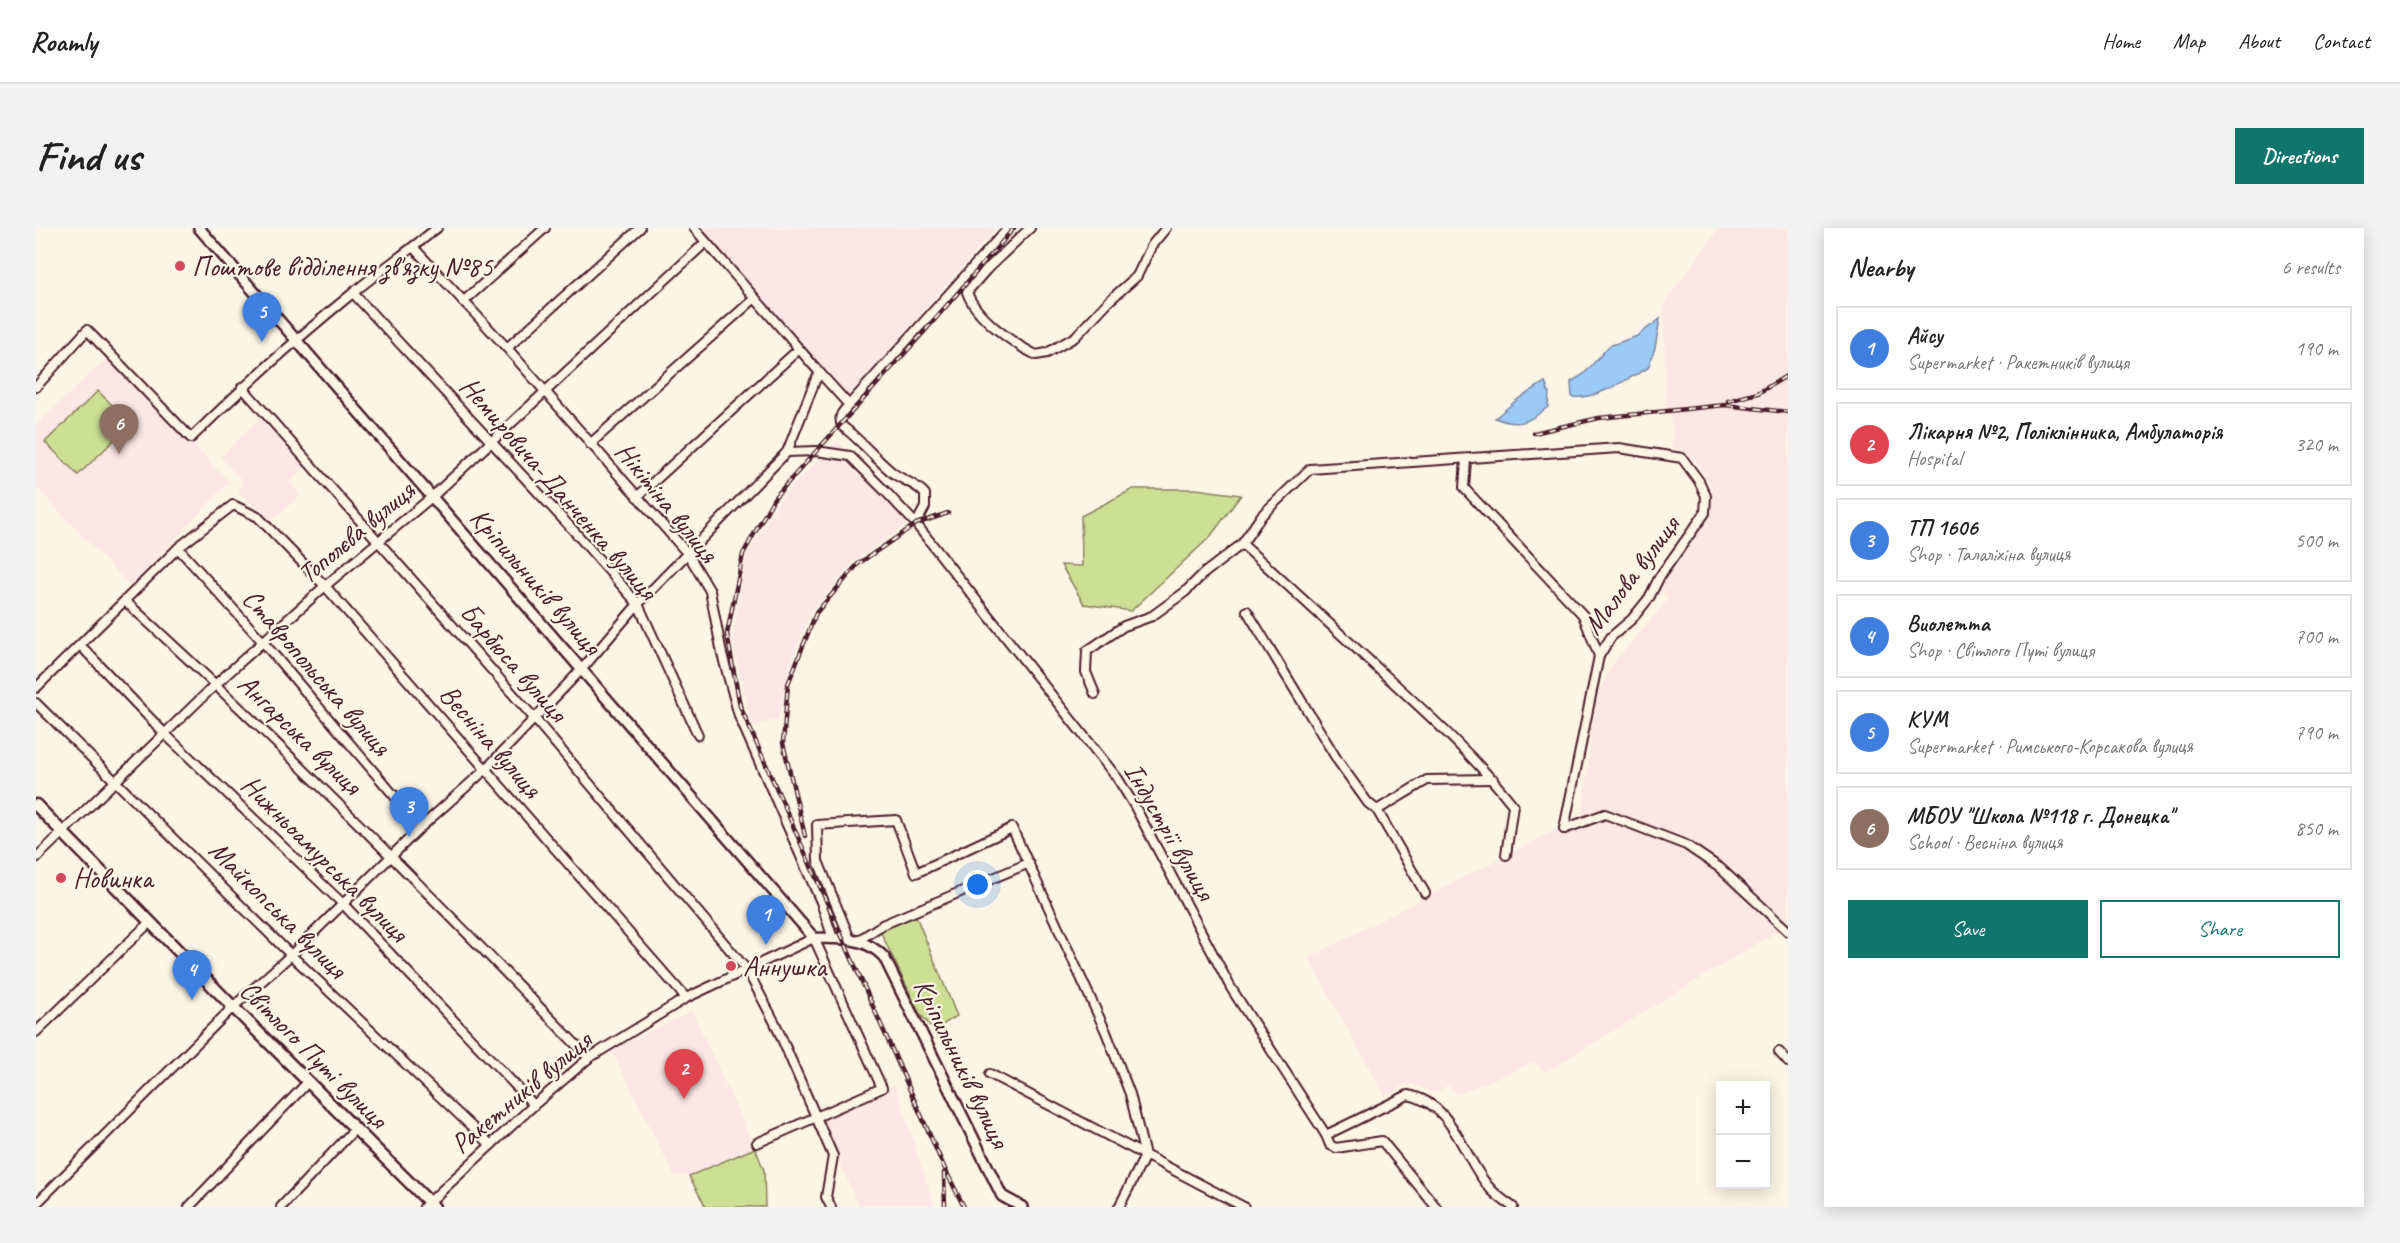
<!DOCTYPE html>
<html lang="en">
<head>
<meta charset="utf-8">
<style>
	body { margin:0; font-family:Caveat,sans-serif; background:#f2f2f2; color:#222 }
	.controls { position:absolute; right:18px; bottom:18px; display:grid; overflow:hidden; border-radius:0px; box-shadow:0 3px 15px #0003 }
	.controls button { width:54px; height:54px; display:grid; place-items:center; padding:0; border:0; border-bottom:2px solid #e0e0e0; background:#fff; color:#222; font:30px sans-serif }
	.you { position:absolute; left:942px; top:657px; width:21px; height:21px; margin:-15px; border:4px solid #fff; border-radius:50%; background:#1a73e8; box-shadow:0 0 0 9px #1a73e833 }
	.badge { display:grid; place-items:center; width:39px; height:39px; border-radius:50%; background:#0f766e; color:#fff; font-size:20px; font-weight:700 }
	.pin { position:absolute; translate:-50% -50px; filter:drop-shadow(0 2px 3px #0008) }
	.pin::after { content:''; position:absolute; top:32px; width:21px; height:18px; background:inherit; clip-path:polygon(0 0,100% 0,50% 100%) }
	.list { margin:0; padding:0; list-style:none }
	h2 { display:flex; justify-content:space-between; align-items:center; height:78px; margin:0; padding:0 24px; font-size:26px }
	h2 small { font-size:20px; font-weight:400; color:#767676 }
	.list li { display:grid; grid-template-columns:39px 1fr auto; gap:18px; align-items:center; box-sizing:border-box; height:84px; margin:0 12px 12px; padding:0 12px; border:2px solid #e0e0e0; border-radius:0px }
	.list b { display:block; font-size:22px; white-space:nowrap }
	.list p { margin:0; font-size:20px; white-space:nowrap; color:#767676 }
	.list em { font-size:20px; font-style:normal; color:#767676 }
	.actions { display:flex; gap:12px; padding:18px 24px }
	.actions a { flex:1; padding:14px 0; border:2px solid #0f766e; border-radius:0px; text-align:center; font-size:21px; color:#0f766e }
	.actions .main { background:#0f766e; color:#fff }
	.map { position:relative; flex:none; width:1752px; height:979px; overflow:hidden; border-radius:0px }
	header { display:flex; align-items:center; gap:36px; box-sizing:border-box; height:84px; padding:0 30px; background:#fff; border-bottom:2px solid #e0e0e0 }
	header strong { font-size:28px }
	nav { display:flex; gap:33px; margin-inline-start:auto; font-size:21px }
	.intro { display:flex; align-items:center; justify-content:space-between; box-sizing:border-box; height:144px; padding:0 36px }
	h1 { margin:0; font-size:42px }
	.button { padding:15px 27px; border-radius:0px; background:#0f766e; color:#fff; font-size:21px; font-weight:700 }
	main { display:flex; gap:36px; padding:0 36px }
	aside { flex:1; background:#fff; border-radius:0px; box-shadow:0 3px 15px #0003 }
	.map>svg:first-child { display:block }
	.built { fill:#fce7e4 }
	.green { fill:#ccdf94; stroke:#8b7f60; stroke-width:1.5 }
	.water { fill:#9bcaf6; stroke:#7b86a5; stroke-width:1.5 }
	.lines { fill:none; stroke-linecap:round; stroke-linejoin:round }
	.minor-casing { stroke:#4a1f2b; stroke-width:12 }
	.tertiary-casing { stroke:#4a1f2b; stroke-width:14 }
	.secondary-casing { stroke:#4a1f2b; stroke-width:15 }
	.minor { stroke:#fcf5e5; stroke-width:8 }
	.tertiary { stroke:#fcf5e5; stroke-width:9 }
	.secondary { stroke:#fcf5e5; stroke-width:10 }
	.rail-casing { stroke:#4a1f2b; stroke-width:4.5 }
	.rail { stroke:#fcf5e5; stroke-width:2; stroke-dasharray:7; stroke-linecap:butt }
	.poi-dot { fill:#d1495b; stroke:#fcf5e5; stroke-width:2 }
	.labels { text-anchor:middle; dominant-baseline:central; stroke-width:4.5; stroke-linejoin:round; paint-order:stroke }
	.poi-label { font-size:28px; fill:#4a1f2b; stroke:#fcf5e5; text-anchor:start }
	.street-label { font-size:28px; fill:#4a1f2b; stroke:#fcf5e5 }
</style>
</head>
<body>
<header>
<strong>Roamly</strong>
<nav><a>Home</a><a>Map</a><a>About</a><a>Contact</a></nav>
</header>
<div class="intro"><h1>Find us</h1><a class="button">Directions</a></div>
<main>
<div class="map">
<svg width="1752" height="979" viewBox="0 0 1752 979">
	<rect width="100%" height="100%" fill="#fcf5e5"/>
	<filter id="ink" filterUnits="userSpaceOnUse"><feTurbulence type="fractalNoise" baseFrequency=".0167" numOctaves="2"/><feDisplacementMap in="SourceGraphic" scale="12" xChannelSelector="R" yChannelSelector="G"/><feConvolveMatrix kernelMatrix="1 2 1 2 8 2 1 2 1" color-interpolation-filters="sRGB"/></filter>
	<g filter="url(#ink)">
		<!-- built -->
		<g class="built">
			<polygon points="665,0 960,0 812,169"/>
			<polygon points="1683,0 1752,0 1752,697 1510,844 1498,834 1420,867 1413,857 1398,865 1373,855 1349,868 1272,730 1546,588 1560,469 1576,437 1633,370 1620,359 1675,259 1660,232 1635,218 1636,195 1629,171 1628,75"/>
			<polygon points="73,128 193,254 94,358 0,259 0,197"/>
			<polygon points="228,186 272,237 253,254 265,268 234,293 202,264 207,253 184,229"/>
			<polygon points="801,213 881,289 819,333 775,384 754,436 742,492 716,497 696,413 710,328 745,270"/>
			<polygon points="656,783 719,920 653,948 638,947 575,822"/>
			<polygon points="859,857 899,979 823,979 784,890"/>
		</g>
		<!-- green -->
		<g class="green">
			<polygon points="62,163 95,196 42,247 9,214"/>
			<polygon points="1097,261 1160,261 1205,267 1174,309 1095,383 1048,376 1025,337 1046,338 1045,288"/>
			<polygon points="880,688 921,788 898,802 884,786 844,703"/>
			<polygon points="719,920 728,942 729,979 670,979 653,948"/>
		</g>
		<!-- water -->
		<g class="water">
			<path d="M1624 91 1619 120 1612 140C1590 151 1561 172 1536 169L1535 154 1548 146 1573 118 1601 108Z"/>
			<path d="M1509 154 1513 165 1512 179C1493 194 1483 200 1459 190L1482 171Z"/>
		</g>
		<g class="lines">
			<defs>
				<g id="minor">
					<path d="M994 0 951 41 931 64C939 89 978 116 1000 127L1011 125 1039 109 1073 73 1101 48 1116 17 1130 0"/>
					<polyline points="377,19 471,120 652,326 674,363 686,426 703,488 785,674 797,711"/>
					<polyline points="938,38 972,0"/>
					<polyline points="317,65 538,303 602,376 662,507"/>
					<polyline points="427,74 509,0"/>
					<polyline points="471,120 604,0"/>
					<polyline points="784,145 813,177 938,38 951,41"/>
					<path d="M0 159 51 102 155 210C207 159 261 110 318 64 345 42 374 22 401 0"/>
					<polyline points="206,159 498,490 711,742 739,795 797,928 790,969 795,979"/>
					<path d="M813 177C806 184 802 188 806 198 825 212 839 231 857 245 867 253 880 255 889 266V279L880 296"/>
					<polyline points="554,216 719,70"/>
					<polyline points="751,224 780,223 814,228 850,264 880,296 1082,551 1098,577 1195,760 1290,907 1294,917 1300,920 1346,913 1400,979"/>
					<polyline points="1430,231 1428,260 1547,387 1563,428 1528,601"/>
					<polyline points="601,269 763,121"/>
					<path d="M1206 316C1254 359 1301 403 1348 446 1394 488 1439 529 1477 577L1470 627"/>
					<polyline points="142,320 227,414 385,599"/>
					<path d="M89 373C250 519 401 674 553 830"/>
					<polyline points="1211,383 1302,533 1332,575 1341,582 1389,665"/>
					<polyline points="45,418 129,506 306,675 498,877"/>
					<polyline points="0,460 142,320 197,277 222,289 289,358 650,770"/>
					<polyline points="1059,466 1050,444 1051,423 1088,398 1116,388 1149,364 1167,346 1206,316 1226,287 1274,241 1583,220 1646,230 1663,253 1670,268 1669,285 1624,348 1613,370 1596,391 1575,409 1563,428"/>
					<polyline points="0,475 255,727 455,917"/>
					<polyline points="1341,582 1391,552 1457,551"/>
					<polyline points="1528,601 1569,586 1650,617 1684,640 1752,703"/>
					<polyline points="0,630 180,456 289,358 397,268 670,14"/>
					<polyline points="814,711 782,633 781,597 860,592 880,645 976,600 1070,804 1094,866 1109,928 1083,979"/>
					<polyline points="823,712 846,697 993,635"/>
					<polyline points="0,804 114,694"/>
					<polyline points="1743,824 1752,834"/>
					<polyline points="954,846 1208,979"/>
					<path d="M1290 907 1372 867C1417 875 1426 927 1452 958 1459 967 1468 973 1477 979"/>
					<polyline points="0,976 197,779 255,727 385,599 449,542 546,441 602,376 751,224 779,153 784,145 658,0"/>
					<polyline points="153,979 272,854"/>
					<polyline points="245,979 319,901"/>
					<polyline points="388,979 498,877 553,830 650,770 778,710 846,860 721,915"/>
				</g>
				<path id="tertiary" d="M163 0 778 710C805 711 828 708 848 729L966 968 986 979"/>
				<polyline id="secondary" points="0,577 197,779 398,979"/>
			</defs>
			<!-- minor casing -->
			<use href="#minor" class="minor-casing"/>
			<!-- tertiary casing -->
			<use href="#tertiary" class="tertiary-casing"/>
			<!-- secondary casing -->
			<use href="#secondary" class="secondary-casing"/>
			<!-- minor -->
			<use href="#minor" class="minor"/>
			<!-- tertiary -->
			<use href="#tertiary" class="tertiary"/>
			<!-- secondary -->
			<use href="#secondary" class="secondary"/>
			<defs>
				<g id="rail">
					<polyline points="1692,173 1722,165 1752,147"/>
					<polyline points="1498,205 1563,190 1689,177 1752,184"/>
					<polyline points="769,608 747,515 752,456 780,385 822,336 880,296 912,285"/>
					<polyline points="908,945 909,979"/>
					<polyline points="928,979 908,939 704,478 691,406 707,326 738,270 887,105 978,0"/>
				</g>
			</defs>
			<!-- rail casing -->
			<use href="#rail" class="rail-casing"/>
			<!-- rail -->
			<use href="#rail" class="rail"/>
		</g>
	</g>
	<!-- markers -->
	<g class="poi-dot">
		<circle cx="144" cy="38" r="6"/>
		<circle cx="25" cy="650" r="6"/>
		<circle cx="695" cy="738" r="6"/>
	</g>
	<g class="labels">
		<!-- poi labels -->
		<g class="poi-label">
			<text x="156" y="38">Поштове відділення зв'язку №85</text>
			<text x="37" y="650">Новинка</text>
			<text x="707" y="738">Аннушка</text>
		</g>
		<!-- street labels -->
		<g class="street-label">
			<text transform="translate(523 260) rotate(49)">Немировича-Данченка вулиця</text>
			<text transform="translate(631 274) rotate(51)">Нікітіна вулиця</text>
			<text transform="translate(320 304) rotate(-40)">Тополєва вулиця</text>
			<text transform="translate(1595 347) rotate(-53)">Малова вулиця</text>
			<text transform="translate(500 353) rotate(49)">Кріпильників вулиця</text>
			<text transform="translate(478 434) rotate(49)">Барбюса вулиця</text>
			<text transform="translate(281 444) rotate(49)">Ставропольська вулиця</text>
			<text transform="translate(264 506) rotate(44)">Ангарська вулиця</text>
			<text transform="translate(455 513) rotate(49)">Весніна вулиця</text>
			<text transform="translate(1134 603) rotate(60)">Індустрії вулиця</text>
			<text transform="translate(289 630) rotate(45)">Нижньоамурська вулиця</text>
			<text transform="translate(242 681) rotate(45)">Майкопська вулиця</text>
			<text transform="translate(278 826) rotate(45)">Світлого Путі вулиця</text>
			<text transform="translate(926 835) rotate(64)">Кріпильників вулиця</text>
			<text transform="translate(485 864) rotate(-40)">Ракетників вулиця</text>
		</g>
	</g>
</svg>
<div class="controls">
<button>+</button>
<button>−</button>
</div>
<div class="you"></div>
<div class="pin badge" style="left:730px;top:717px;background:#3f7fe0">1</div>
<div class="pin badge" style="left:648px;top:871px;background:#e0444e">2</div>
<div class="pin badge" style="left:373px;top:609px;background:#3f7fe0">3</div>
<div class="pin badge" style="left:156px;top:772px;background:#3f7fe0">4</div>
<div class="pin badge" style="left:226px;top:114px;background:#3f7fe0">5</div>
<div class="pin badge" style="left:83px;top:226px;background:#8d6e63">6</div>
</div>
<aside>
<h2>Nearby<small>6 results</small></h2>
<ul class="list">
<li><span class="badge" style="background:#3f7fe0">1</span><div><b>Айсу</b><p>Supermarket · Ракетників вулиця</p></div><em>190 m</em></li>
<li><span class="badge" style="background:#e0444e">2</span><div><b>Лікарня №2, Поліклінника, Амбулаторія</b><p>Hospital</p></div><em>320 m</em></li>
<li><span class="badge" style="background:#3f7fe0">3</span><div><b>ТП 1606</b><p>Shop · Талаліхіна вулиця</p></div><em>500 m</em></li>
<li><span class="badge" style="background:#3f7fe0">4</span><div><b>Виолетта</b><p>Shop · Світлого Путі вулиця</p></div><em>700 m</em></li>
<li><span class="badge" style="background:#3f7fe0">5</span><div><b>КУМ</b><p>Supermarket · Римського-Корсакова вулиця</p></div><em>790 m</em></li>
<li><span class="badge" style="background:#8d6e63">6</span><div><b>МБОУ &quot;Школа №118 г. Донецка&quot;</b><p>School · Весніна вулиця</p></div><em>850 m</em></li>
</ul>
<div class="actions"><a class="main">Save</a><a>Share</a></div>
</aside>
</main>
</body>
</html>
